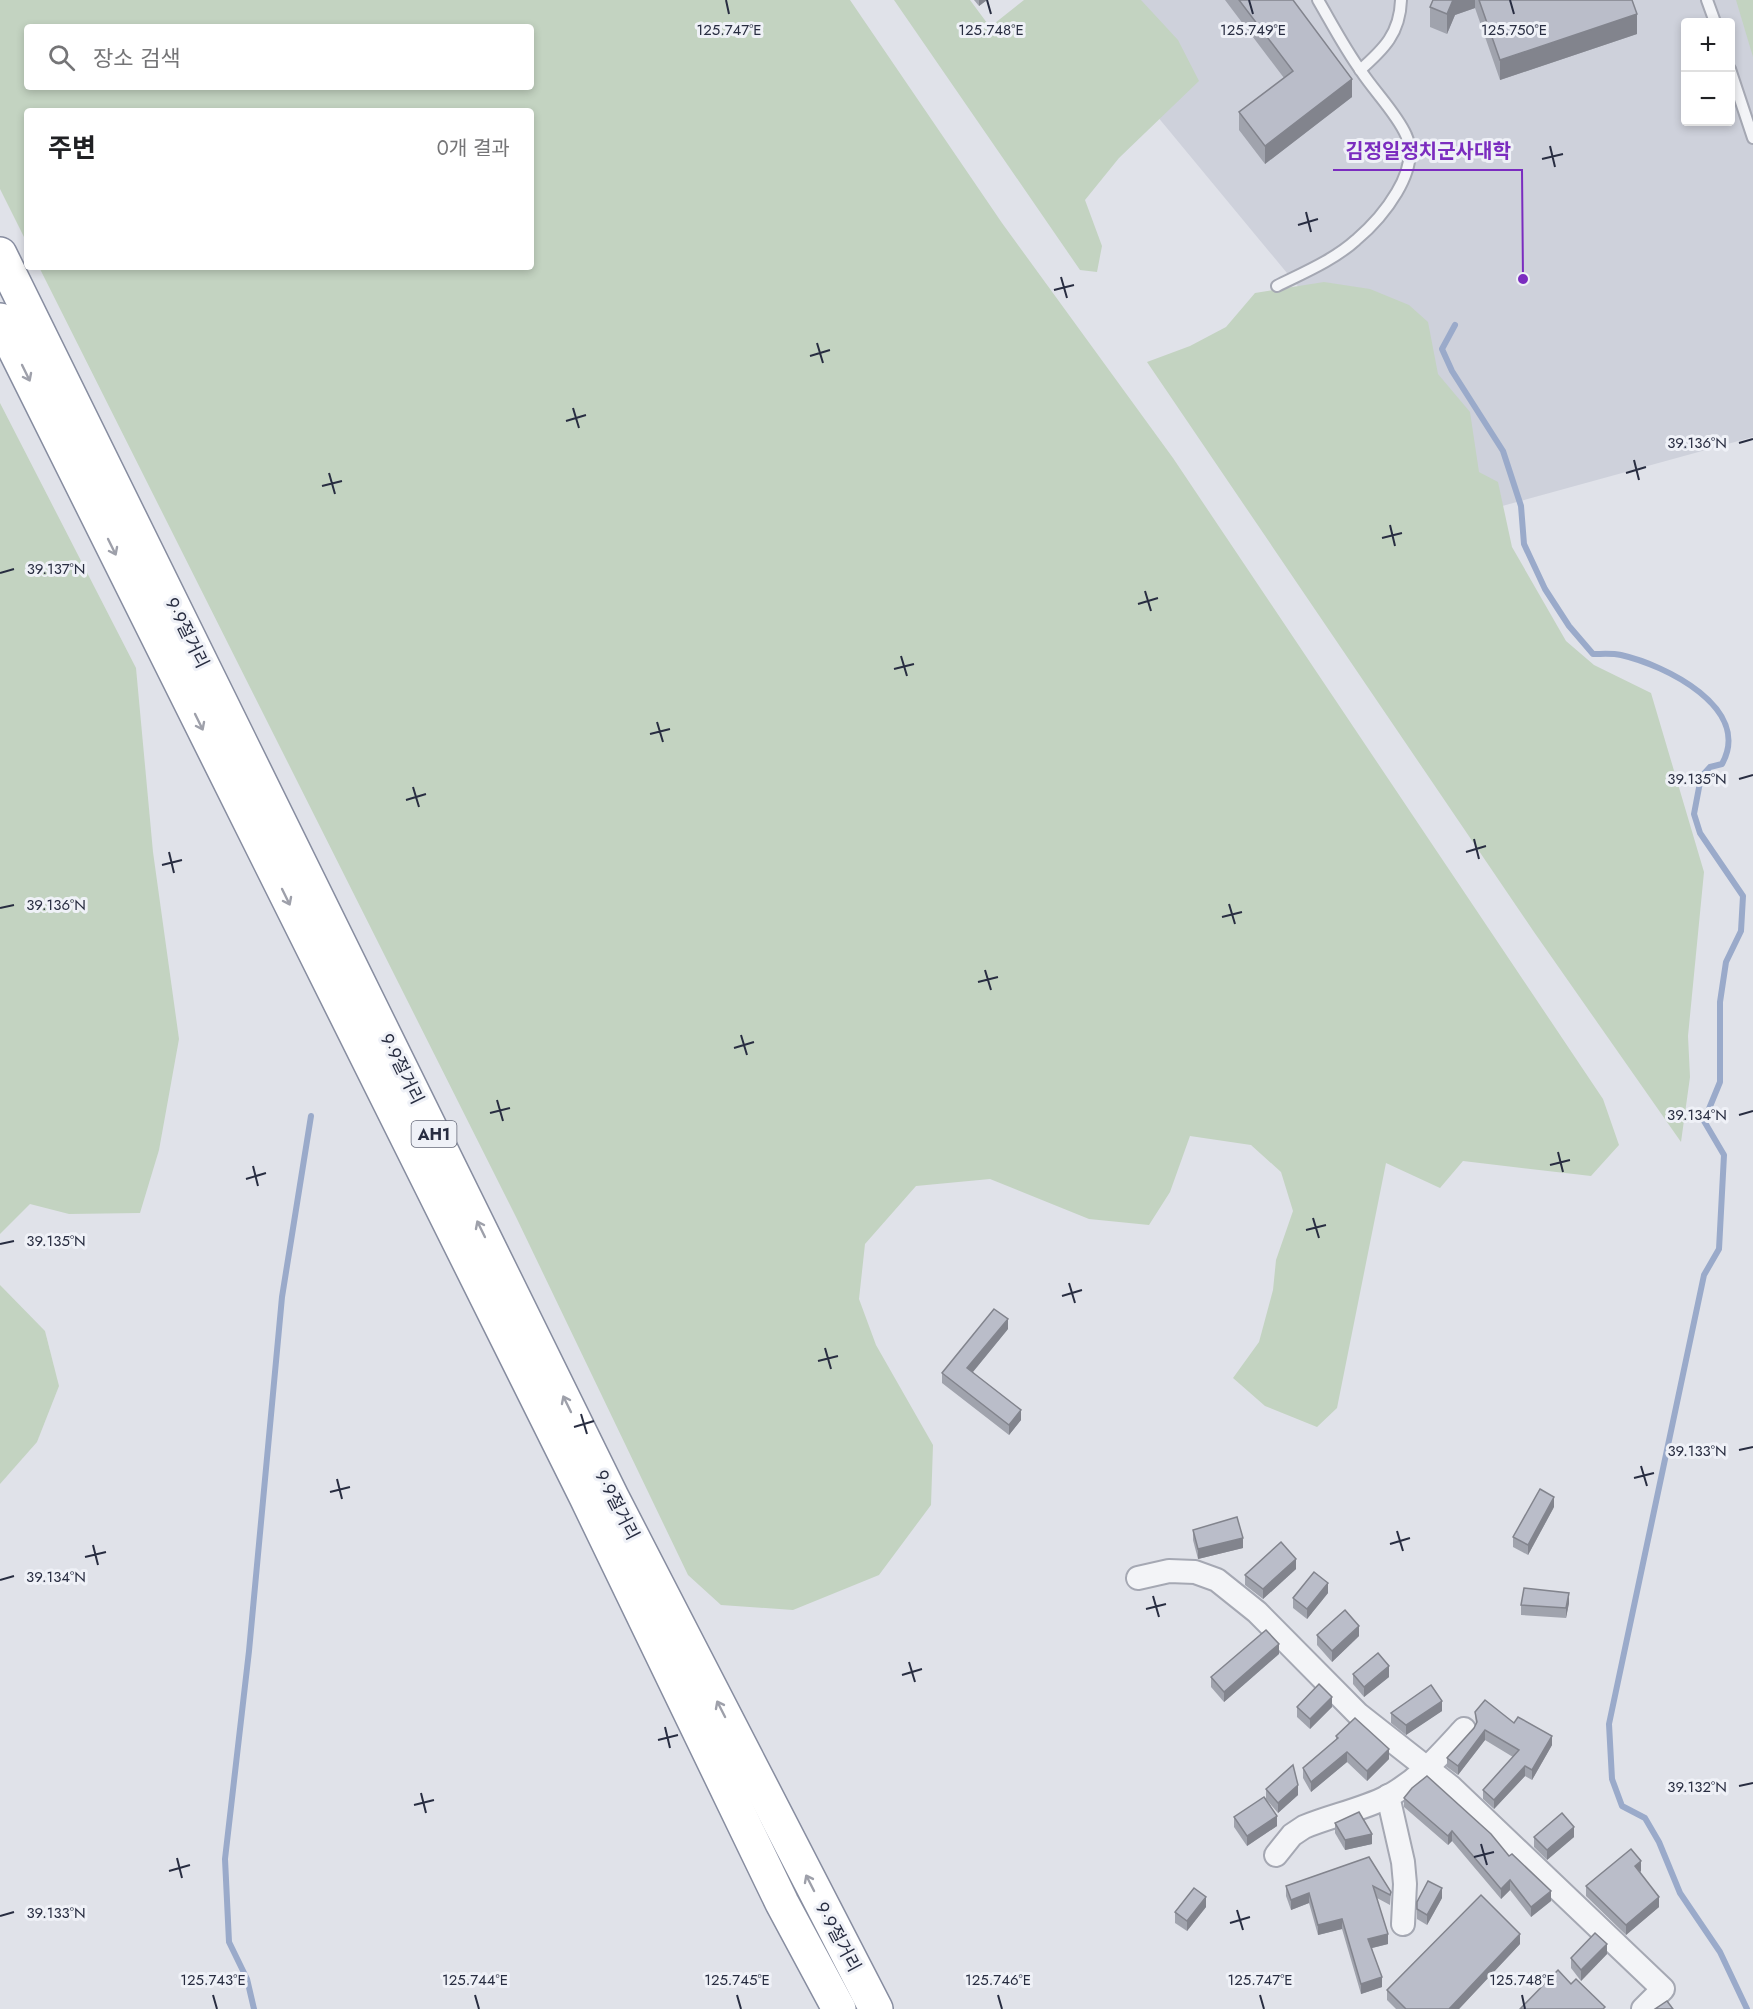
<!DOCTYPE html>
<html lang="ko">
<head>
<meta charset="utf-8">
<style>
	body { margin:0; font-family:Jost,"Noto Sans KR",sans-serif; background:#f6f6f6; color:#202124 }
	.controls { position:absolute; right:18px; top:18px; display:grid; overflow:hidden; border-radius:6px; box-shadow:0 3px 9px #0003 }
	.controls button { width:54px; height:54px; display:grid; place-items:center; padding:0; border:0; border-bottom:2px solid #e0e0e0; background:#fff; color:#202124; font:30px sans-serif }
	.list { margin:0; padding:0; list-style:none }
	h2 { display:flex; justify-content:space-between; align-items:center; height:78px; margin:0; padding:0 24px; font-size:26px }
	h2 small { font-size:20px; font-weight:400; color:#757577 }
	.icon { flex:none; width:33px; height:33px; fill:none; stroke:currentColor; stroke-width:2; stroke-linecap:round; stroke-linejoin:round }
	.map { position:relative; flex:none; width:1753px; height:2009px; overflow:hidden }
	.search { position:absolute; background:#fff; box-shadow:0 3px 9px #0003; left:24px; top:24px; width:510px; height:66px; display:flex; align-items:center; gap:15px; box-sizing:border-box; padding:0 21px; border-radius:6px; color:#757577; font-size:22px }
	.panel { position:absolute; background:#fff; box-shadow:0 3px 9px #0003; left:24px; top:108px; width:510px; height:162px; border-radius:6px }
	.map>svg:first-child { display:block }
	.built { fill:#ced1db; fill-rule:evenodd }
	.green { fill:#c3d3c1; fill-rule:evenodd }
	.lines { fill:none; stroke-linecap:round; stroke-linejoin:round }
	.stream { stroke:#9aaaca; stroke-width:6 }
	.service-casing { stroke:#a5a8b3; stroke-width:14 }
	.minor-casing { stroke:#a5a8b3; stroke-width:26 }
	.trunk-casing { stroke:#878da0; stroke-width:36 }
	.service { stroke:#f3f4f7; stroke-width:10 }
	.minor { stroke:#f3f4f7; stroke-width:22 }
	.trunk { stroke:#fff; stroke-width:33 }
	.wall { fill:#a0a3ad }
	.shaded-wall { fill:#82848d }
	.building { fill:#babdc9; stroke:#82848d; stroke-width:1.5 }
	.oneway { stroke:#9ea0aa }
	.ticks { fill:none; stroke:#282d41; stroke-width:2 }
	.labels { text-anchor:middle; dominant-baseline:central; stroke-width:6; stroke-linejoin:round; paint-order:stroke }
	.shield { fill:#eff1f7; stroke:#646878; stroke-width:1.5 }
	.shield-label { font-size:16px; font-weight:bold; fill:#282d41 }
	.street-label { font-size:18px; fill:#282d41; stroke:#eff1f7 }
	.ticks-label { font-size:15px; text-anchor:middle; fill:#282d41; stroke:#eff1f7; stroke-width:6; stroke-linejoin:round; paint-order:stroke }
	.leader { fill:none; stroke:#7b2cbf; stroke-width:2 }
	.callout-dot { fill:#7b2cbf; stroke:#eff1f7; stroke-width:2 }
	.callout-label { font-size:20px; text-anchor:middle; font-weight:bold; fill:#7b2cbf; stroke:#eff1f7; stroke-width:6; stroke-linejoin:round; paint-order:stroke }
</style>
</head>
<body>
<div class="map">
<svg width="1753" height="2009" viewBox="0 0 1753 2009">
	<rect width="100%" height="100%" fill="#e0e2e9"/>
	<!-- built -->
	<path class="built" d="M1061 0H1753V437L1484 511ZM1686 22H1730V122H1686Z"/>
	<!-- green -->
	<g class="green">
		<path d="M0 0H850L1002 223 1173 458 1603 1099 1619 1145 1591 1176 1463 1161 1440 1188 1386 1163 1337 1408 1317 1427 1265 1406 1233 1378 1259 1342 1273 1290 1276 1260 1293 1211 1281 1172 1251 1145 1190 1136 1170 1192 1149 1225 1089 1219 990 1179 916 1186 865 1244 859 1299 876 1345 933 1445 931 1505 879 1575 793 1610 721 1605 688 1575 517 1219 39 267H531V111H27V243L0 189ZM27 27H531V87H27Z"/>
		<polygon points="894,0 970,0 990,27 1024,0 1141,0 1178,40 1199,81 1119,158 1085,200 1102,246 1097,272 1080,270"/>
		<polygon points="1736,0 1753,0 1753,57"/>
		<polygon points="1324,282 1370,289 1409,305 1428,322 1438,374 1470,412 1479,472 1498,482 1512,547 1566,641 1594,665 1651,693 1704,872 1688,1036 1690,1077 1681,1142 1534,932 1147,362 1190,346 1226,327 1255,293"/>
		<polygon points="0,403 136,668 153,852 179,1039 159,1150 140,1213 69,1214 30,1204 0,1234"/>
		<polygon points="0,1285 45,1331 59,1386 37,1442 0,1484"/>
	</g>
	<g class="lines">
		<!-- stream -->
		<g class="stream">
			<path d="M1455 325 1442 349 1452 371 1503 451 1521 506 1524 544 1545 589 1569 626 1593 654C1602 654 1612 653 1621 655 1665 665 1753 708 1722 764L1710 767 1701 777 1694 814 1700 833 1743 896 1741 931 1726 962 1720 1002V1082L1704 1121 1724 1155 1719 1249 1704 1275 1609 1724 1612 1779 1622 1806 1645 1818 1659 1842 1680 1893 1720 1952 1747 2009"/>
			<polyline points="254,2009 247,1979 229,1942 225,1859 249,1651 282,1297 311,1116"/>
		</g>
		<defs>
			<g id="service">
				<polyline points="1707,0 1715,22"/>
				<polyline points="1730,69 1753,138"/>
				<path d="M1360 70C1384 49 1400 33 1401 0"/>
				<path d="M1277 286C1303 273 1334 260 1356 240 1382 218 1422 170 1406 135 1397 114 1374 91 1361 71 1345 49 1332 24 1318 0"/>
			</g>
			<g id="minor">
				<polyline points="1138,1578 1169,1571 1195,1572 1217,1580 1257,1612 1358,1714 1451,1787 1663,1989 1643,2009"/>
				<polyline points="1388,1796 1403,1862 1405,1884 1403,1924"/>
				<path d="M1276 1855 1292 1835 1304 1827C1330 1816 1361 1810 1387 1797 1419 1780 1440 1755 1464 1729"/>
			</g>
			<g id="trunk">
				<polyline points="0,254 612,1497 876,2009"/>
				<polyline points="0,320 586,1497 782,1903 839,2009"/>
			</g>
		</defs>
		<!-- service casing -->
		<use href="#service" class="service-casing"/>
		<!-- minor casing -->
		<use href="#minor" class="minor-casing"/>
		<!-- trunk casing -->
		<use href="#trunk" class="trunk-casing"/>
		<!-- service -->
		<use href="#service" class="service"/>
		<!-- minor -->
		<use href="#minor" class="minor"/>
		<!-- trunk -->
		<use href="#trunk" class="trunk"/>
	</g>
	<!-- wall -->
	<g class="wall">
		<polygon points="974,0 987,0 979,6"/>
		<polygon points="1225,0 1293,0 1352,97 1265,164 1239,130 1239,112 1284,78"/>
		<polygon points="1433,0 1632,0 1637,34 1500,80 1475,8 1455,15 1447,34 1430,27 1430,7"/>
		<polygon points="1008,1329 973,1372 1021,1420 1009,1435 942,1383 942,1373"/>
		<polygon points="1554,1507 1528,1555 1513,1547 1513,1537"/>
		<polygon points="1193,1530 1243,1548 1198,1559 1193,1540"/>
		<polygon points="1296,1569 1263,1599 1245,1585 1245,1575"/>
		<polygon points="1328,1593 1307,1619 1293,1608 1293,1598"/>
		<polygon points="1569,1603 1566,1618 1521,1615 1521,1605"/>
		<polygon points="1317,1635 1359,1636 1332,1662 1317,1645"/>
		<polygon points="1279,1654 1224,1702 1211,1687 1211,1677"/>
		<polygon points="1353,1674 1389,1677 1364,1697 1353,1684"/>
		<polygon points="1297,1707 1332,1707 1310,1729 1297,1717"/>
		<polygon points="1442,1711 1406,1735 1391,1723 1391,1713"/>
		<polygon points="1475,1712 1514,1723 1552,1745 1532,1780 1525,1776 1494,1809 1483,1799 1483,1790 1513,1757 1485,1740 1458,1775 1447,1767 1447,1758 1474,1728 1476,1725"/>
		<polygon points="1336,1736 1389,1759 1367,1781 1347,1762 1311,1792 1303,1778 1303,1768 1336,1740"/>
		<polygon points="1266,1789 1298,1795 1278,1813 1266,1799"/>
		<polygon points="1404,1798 1509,1856 1551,1901 1531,1917 1510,1890 1501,1899 1452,1841 1448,1845 1404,1807"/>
		<polygon points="1234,1817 1277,1826 1247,1846 1234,1827"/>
		<polygon points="1335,1823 1372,1844 1345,1850 1335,1833"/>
		<polygon points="1534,1837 1574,1837 1547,1860 1534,1847"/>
		<polygon points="1369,1857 1391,1892 1390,1905 1377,1898 1388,1944 1372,1948 1382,1987 1361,1994 1342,1929 1318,1935 1309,1903 1291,1910 1286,1896 1286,1886"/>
		<polygon points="1641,1871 1639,1873 1659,1907 1626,1935 1586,1896 1586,1886"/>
		<polygon points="1442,1898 1427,1925 1417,1919 1417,1902"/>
		<polygon points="1206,1907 1187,1931 1175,1923 1175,1912"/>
		<polygon points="1520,1944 1459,2009 1396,2009 1387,2000 1387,1990"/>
		<polygon points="1607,1954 1581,1981 1571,1968 1571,1958"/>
	</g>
	<!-- shaded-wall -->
	<g class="shaded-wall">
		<polygon points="979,0 987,0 979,6"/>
		<polygon points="1453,0 1475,0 1475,8 1455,15 1447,34 1447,14"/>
		<polygon points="1637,14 1637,34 1500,80 1500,60"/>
		<polygon points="1352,79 1352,97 1265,164 1265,146"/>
		<polygon points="1008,1319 1008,1329 967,1379 967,1368"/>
		<polygon points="1021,1410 1021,1420 1009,1435 1009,1425"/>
		<polygon points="1554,1497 1554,1507 1528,1555 1528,1545"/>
		<polygon points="1243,1538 1243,1548 1198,1559 1198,1549"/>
		<polygon points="1296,1559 1296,1569 1263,1599 1263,1589"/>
		<polygon points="1328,1583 1328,1593 1307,1619 1307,1609"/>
		<polygon points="1569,1593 1569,1603 1566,1618 1566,1608"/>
		<polygon points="1359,1626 1359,1636 1332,1662 1332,1651"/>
		<polygon points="1279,1644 1279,1654 1224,1702 1224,1692"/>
		<polygon points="1389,1666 1389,1677 1364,1697 1364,1687"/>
		<polygon points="1332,1697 1332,1707 1310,1729 1310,1719"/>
		<polygon points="1442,1701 1442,1711 1406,1735 1406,1725"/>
		<polygon points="1485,1730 1485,1740 1458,1775 1458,1766"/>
		<polygon points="1552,1736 1552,1745 1532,1780 1532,1770"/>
		<polygon points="1389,1749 1389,1759 1367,1781 1367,1771"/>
		<polygon points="1347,1752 1347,1762 1311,1792 1311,1782"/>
		<polygon points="1525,1766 1525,1776 1494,1809 1494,1800"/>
		<polygon points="1298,1785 1298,1795 1278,1813 1278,1803"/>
		<polygon points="1277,1816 1277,1826 1247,1846 1247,1836"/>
		<polygon points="1574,1827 1574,1837 1547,1860 1547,1850"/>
		<polygon points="1452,1831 1452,1841 1448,1845 1448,1836"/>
		<polygon points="1372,1834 1372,1844 1345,1850 1345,1840"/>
		<polygon points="1641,1861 1641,1871 1635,1877 1635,1866"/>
		<polygon points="1510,1880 1510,1890 1501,1899 1501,1889"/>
		<polygon points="1442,1888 1442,1898 1427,1925 1427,1915"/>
		<polygon points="1551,1891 1551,1901 1531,1917 1531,1907"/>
		<polygon points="1309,1893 1309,1903 1291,1910 1291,1900"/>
		<polygon points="1206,1897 1206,1907 1187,1931 1187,1921"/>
		<polygon points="1659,1897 1659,1907 1626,1935 1626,1925"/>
		<polygon points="1342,1919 1342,1929 1318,1935 1318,1925"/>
		<polygon points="1388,1934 1388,1944 1368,1949 1368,1939"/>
		<polygon points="1520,1934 1520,1944 1459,2009 1449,2009"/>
		<polygon points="1607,1944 1607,1954 1581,1981 1581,1970"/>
		<polygon points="1382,1977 1382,1987 1361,1994 1361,1984"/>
	</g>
	<!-- building -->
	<g class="building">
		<polygon points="1239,0 1293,0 1352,79 1265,146 1239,112 1293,71"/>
		<polygon points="1433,0 1453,0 1447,14 1430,7"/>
		<polygon points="1479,0 1632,0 1637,14 1500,60"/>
		<polygon points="994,1309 1008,1319 967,1368 1021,1410 1009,1425 942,1373"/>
		<polygon points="1540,1489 1554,1497 1528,1545 1513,1537"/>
		<polygon points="1237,1517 1243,1538 1198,1549 1193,1530"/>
		<polygon points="1281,1542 1296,1559 1263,1589 1245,1575"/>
		<polygon points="1314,1572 1328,1583 1307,1609 1293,1598"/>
		<polygon points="1524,1588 1569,1593 1566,1608 1521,1605"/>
		<polygon points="1345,1610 1359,1626 1332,1651 1317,1635"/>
		<polygon points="1266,1630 1279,1644 1224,1692 1211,1677"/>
		<polygon points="1378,1653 1389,1666 1364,1687 1353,1674"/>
		<polygon points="1319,1684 1332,1697 1310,1719 1297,1707"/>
		<polygon points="1431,1685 1442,1701 1406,1725 1391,1713"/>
		<polygon points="1485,1700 1514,1723 1518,1717 1552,1736 1532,1770 1525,1766 1494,1800 1483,1790 1519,1750 1485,1730 1458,1766 1447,1758 1474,1728 1477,1722 1475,1712"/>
		<polygon points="1355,1718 1389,1749 1367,1771 1347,1752 1311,1782 1303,1768 1338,1738 1336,1736"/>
		<polygon points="1293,1765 1298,1785 1278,1803 1266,1789"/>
		<polygon points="1427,1776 1491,1834 1509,1856 1512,1854 1551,1891 1531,1907 1510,1880 1501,1889 1452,1831 1448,1836 1404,1798 1412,1788"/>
		<polygon points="1264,1797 1277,1816 1247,1836 1234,1817"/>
		<polygon points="1359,1812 1372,1834 1345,1840 1335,1823"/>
		<polygon points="1562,1813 1574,1827 1547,1850 1534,1837"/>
		<polygon points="1631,1849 1641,1861 1635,1866 1659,1897 1626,1925 1586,1886"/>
		<polygon points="1369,1857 1391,1892 1390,1895 1373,1886 1388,1934 1368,1939 1382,1977 1361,1984 1342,1919 1318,1925 1309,1893 1291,1900 1286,1886"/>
		<polygon points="1428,1881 1442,1888 1427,1915 1417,1909 1417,1902"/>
		<polygon points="1194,1888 1206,1897 1187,1921 1175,1912"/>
		<polygon points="1481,1895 1520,1934 1449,2009 1406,2009 1387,1990"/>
		<polygon points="1595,1933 1607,1944 1581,1970 1571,1958"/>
		<polygon points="1558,1970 1571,1984 1576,1979 1605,2007 1603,2009 1520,2009"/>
		<polygon points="1667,2001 1673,2009 1655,2009"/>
	</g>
	<!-- one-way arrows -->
	<defs><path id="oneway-shaft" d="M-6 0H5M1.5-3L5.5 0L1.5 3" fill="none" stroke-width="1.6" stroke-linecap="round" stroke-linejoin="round" transform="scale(1.5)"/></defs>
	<g class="oneway">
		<use href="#oneway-shaft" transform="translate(26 373) rotate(64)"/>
		<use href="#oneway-shaft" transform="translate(112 547) rotate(64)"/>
		<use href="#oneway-shaft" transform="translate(199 722) rotate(64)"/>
		<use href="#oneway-shaft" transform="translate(286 897) rotate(64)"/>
		<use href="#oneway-shaft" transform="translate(481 1229) rotate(-116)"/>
		<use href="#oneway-shaft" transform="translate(567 1404) rotate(-116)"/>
		<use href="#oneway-shaft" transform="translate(721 1709) rotate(-117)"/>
		<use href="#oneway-shaft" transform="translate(810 1883) rotate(-117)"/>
	</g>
	<!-- ticks -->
	<path class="ticks" d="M726 0 729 14M987 0 991 14M1249 0 1253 14M1510 0 1514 14M1550 146 1555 167M1542 159 1563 154M1306 212 1311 232M1298 225 1318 219M1061 277 1067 298M1054 290 1074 285M817 343 823 363M810 356 830 350M573 408 579 428M566 421 586 415M1739 443 1753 439M1634 460 1639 480M329 473 335 494M1626 473 1646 467M322 486 342 481M1390 525 1395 546M1382 538 1402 533M0 573 14 569M1145 591 1151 611M1138 604 1158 598M901 656 907 676M894 669 914 664M657 722 663 742M650 734 670 729M1739 779 1753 775M413 787 419 807M406 800 426 794M1474 839 1479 859M169 852 174 873M1466 852 1486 846M162 865 182 860M1229 904 1235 924M0 908 14 905M1222 917 1242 912M985 970 991 990M978 982 998 977M741 1035 747 1055M734 1048 754 1042M497 1100 503 1121M490 1113 510 1108M1739 1115 1753 1111M1558 1152 1563 1172M1550 1165 1570 1160M253 1166 258 1186M246 1179 266 1173M1313 1218 1319 1238M1306 1230 1326 1225M0 1244 14 1241M1069 1283 1075 1303M1062 1296 1082 1290M825 1348 831 1369M818 1361 838 1356M581 1414 587 1434M574 1427 594 1421M1739 1450 1753 1447M1641 1466 1647 1486M1634 1478 1654 1473M337 1479 342 1499M330 1492 350 1487M1397 1531 1403 1551M1390 1544 1410 1538M93 1545 98 1565M85 1557 106 1552M0 1580 14 1576M1153 1596 1159 1617M1146 1609 1166 1604M909 1662 915 1682M902 1675 922 1669M665 1727 670 1748M658 1740 678 1735M1739 1786 1753 1783M421 1793 426 1813M414 1805 434 1800M1481 1844 1487 1865M1474 1857 1494 1852M177 1858 182 1878M169 1871 190 1865M1237 1910 1243 1930M0 1916 14 1912M1230 1923 1250 1917M213 1995 217 2009M475 1995 479 2009M737 1995 741 2009M998 1995 1002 2009M1260 1995 1264 2009M1522 1995 1525 2009"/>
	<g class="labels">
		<!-- shield labels -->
		<rect class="shield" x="411.5" y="1121" width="45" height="26" rx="4.5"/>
		<g class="shield-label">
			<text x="434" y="1134">AH1</text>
		</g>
		<!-- street labels -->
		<g class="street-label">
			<text transform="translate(187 633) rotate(64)">9·9절거리</text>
			<text transform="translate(402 1069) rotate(64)">9·9절거리</text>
			<text transform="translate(617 1505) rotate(63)">9·9절거리</text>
			<text transform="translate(838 1937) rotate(62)">9·9절거리</text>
		</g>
	</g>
	<g class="ticks-label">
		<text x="729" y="35">125.747°E</text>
		<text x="991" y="35">125.748°E</text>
		<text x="1253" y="35">125.749°E</text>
		<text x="1514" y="35">125.750°E</text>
		<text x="1697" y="448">39.136°N</text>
		<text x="56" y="574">39.137°N</text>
		<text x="1697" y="784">39.135°N</text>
		<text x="56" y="910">39.136°N</text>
		<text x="1697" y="1120">39.134°N</text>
		<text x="56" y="1246">39.135°N</text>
		<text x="1697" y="1456">39.133°N</text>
		<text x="56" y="1582">39.134°N</text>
		<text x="1697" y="1792">39.132°N</text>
		<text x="56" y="1918">39.133°N</text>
		<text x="213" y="1985">125.743°E</text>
		<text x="475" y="1985">125.744°E</text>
		<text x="737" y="1985">125.745°E</text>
		<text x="998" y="1985">125.746°E</text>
		<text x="1260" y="1985">125.747°E</text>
		<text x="1522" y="1985">125.748°E</text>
	</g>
	<!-- callouts -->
	<path class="leader" d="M1523 279L1522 170H1333"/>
	<circle class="callout-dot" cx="1523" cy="279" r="6"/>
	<g class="callout-label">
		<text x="1428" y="158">김정일정치군사대학</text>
	</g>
</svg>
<div class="controls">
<button>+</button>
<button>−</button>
</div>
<div class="search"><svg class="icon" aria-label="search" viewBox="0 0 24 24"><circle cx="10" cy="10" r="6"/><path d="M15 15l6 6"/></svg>장소 검색</div>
<section class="panel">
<h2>주변<small>0개 결과</small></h2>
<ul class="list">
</ul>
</section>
</div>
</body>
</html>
